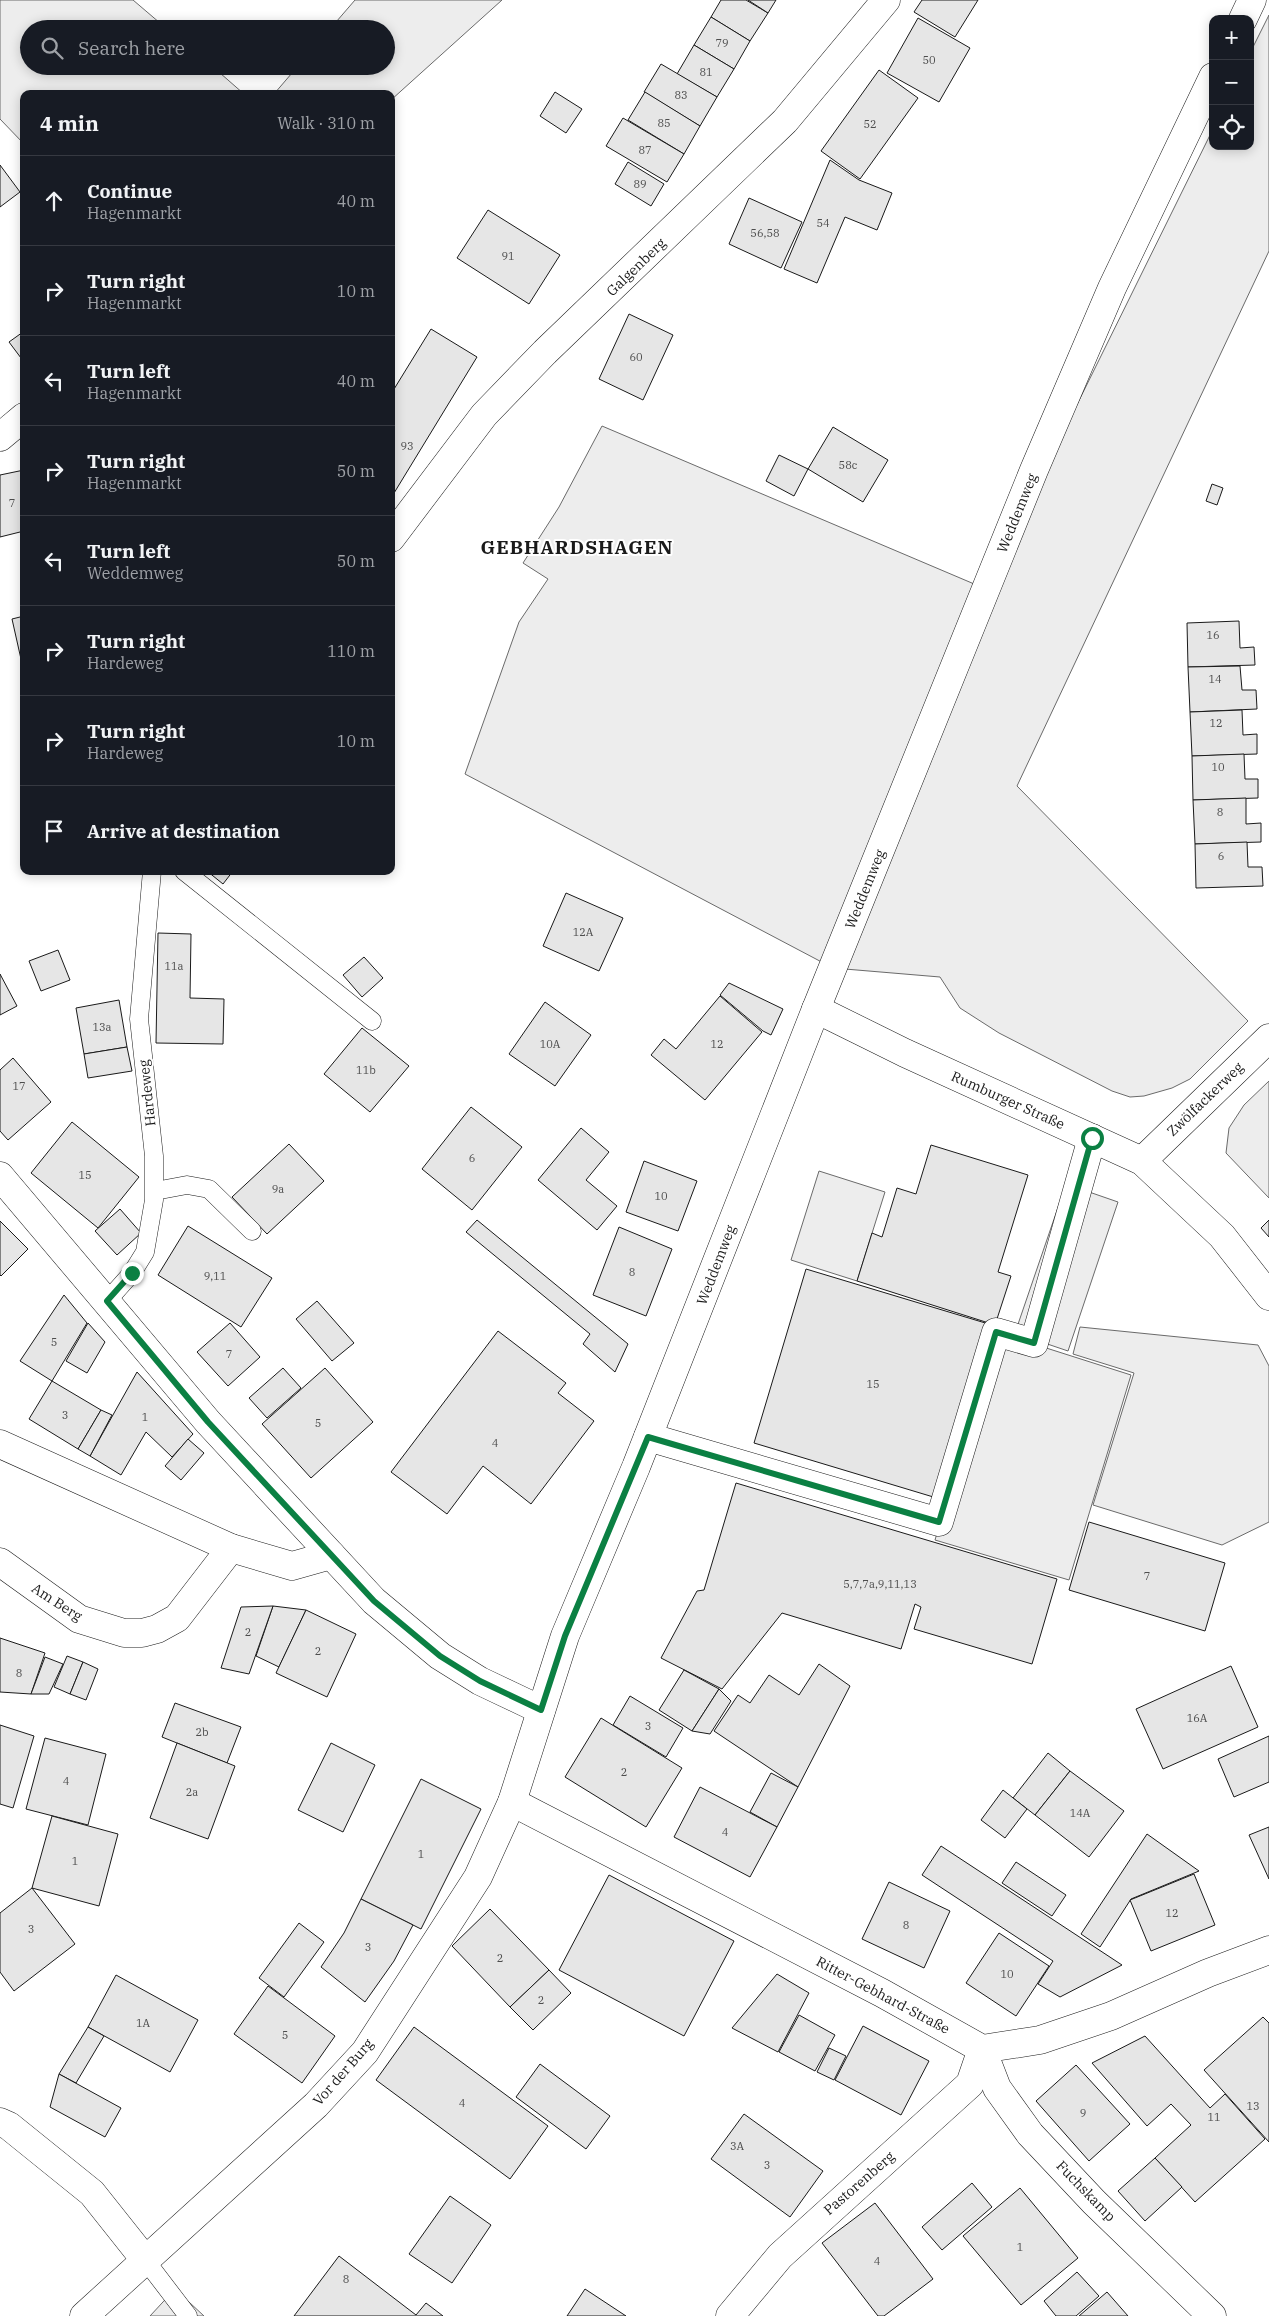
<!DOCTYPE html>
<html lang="en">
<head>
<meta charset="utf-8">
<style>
	body { margin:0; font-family:"IBM Plex Serif",serif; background:#20242c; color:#f1f3f6 }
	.controls { position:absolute; right:15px; top:15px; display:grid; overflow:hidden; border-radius:10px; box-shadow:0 2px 12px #0003 }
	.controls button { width:45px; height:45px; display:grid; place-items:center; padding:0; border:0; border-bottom:1px solid #363941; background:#171b24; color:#f1f3f6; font:25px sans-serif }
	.stop { position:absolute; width:15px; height:15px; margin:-11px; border:4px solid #0b8043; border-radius:50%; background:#fff }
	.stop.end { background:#0b8043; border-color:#fff; box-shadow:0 1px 5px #0008 }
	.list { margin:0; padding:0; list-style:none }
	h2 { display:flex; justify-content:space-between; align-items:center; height:65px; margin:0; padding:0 20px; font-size:21px }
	h2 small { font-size:16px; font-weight:400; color:#9ea1a6 }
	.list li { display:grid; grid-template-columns:32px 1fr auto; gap:15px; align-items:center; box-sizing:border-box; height:90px; padding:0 20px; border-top:1px solid #363941 }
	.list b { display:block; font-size:19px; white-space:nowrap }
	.list p { margin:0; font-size:16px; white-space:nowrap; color:#9ea1a6 }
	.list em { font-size:16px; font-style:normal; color:#9ea1a6 }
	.icon { flex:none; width:28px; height:28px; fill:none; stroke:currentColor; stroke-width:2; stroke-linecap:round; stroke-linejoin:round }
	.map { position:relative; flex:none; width:1269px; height:2316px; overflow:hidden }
	.search { position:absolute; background:#171b24; box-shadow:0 2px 12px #0003; left:20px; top:20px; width:375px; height:55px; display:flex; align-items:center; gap:12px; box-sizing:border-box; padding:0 18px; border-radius:28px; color:#9ea1a6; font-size:19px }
	.panel { position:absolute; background:#171b24; box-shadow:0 2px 12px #0003; left:20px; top:90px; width:375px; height:785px; border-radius:10px }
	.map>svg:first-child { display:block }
	.built { fill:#ededed; stroke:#6a6a6a }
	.building { fill:#e6e6e6; stroke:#1a1a1a }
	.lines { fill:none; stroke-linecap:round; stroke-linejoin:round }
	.lane-casing { stroke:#1a1a1a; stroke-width:19 }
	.street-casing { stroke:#1a1a1a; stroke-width:29 }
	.secondary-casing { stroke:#1a1a1a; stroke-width:29 }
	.lane { stroke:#fff; stroke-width:18 }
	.street { stroke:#fff; stroke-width:28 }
	.secondary { stroke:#fff; stroke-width:28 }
	.route { stroke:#0b8043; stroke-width:6 }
	.labels { text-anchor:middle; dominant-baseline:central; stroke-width:4; stroke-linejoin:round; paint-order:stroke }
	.number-label { font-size:11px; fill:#4d4d4d }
	.street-label { font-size:14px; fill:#1a1a1a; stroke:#fff }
	.district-label { font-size:19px; font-weight:bold; letter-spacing:1px; fill:#1a1a1a; stroke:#fff }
</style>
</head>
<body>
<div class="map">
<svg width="1269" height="2316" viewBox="0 0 1269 2316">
	<rect width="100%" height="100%" fill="#fff"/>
	<!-- built -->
	<g class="built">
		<polygon points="0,0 133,0 167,29 29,29 29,66 212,66 244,94 24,94 24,144 0,119"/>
		<polygon points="355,0 502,0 391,100 391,94 274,94 298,66 386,66 386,29 330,29"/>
		<polygon points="1269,15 1269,251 1017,786 1248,1021 1190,1079 1172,1088 1144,1096 1130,1097 1112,1091 999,1033 960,1008 940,977 833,968 465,774 519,622 548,579 523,563 559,507 602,426 986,589 1213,129 1213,146 1250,146 1250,53"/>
		<polygon points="1269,1081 1269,1198 1226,1153 1229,1128 1244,1105"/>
		<polygon points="819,1171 885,1192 857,1281 791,1260"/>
		<polygon points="1066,1184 1118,1202 1068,1351 1015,1333"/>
		<polygon points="1080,1327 1258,1345 1269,1366 1269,1522 1222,1545 1093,1505 1134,1373 1073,1354"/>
		<polygon points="996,1332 1131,1375 1069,1580 935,1540"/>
		<polygon points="175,2289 204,2316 150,2316"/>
	</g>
	<!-- building -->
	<g class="building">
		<polygon points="721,0 746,0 768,13 750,41 711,17"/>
		<polygon points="748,0 776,0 768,13"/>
		<polygon points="922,0 978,0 955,37 914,12"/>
		<polygon points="711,17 750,41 734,69 694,45"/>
		<polygon points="918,18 970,48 939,102 887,73"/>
		<polygon points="694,45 734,69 717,97 677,74"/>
		<polygon points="661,64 717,97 700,126 644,92"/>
		<polygon points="879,70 918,98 860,179 821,151"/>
		<polygon points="555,92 582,109 566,133 540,116"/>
		<polygon points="645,92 700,126 684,154 628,120"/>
		<polygon points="623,118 684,154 667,182 606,146"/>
		<polygon points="830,160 859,180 892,193 877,230 845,217 817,283 784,269"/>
		<polygon points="628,162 664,184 651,206 615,184"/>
		<polygon points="0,165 20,192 0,207"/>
		<polygon points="749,198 802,222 781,268 729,244"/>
		<polygon points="488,210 560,255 529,304 457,258"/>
		<polygon points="629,314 673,335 643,400 599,379"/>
		<polygon points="431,329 477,357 391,498 391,394"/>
		<polygon points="23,332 24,333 24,362 9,342"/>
		<polygon points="833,427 888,460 863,502 808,469"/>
		<polygon points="779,455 808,469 794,496 766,481"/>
		<polygon points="24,470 24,531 0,537 0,475"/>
		<polygon points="1212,484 1223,488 1217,505 1206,501"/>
		<polygon points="24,616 24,668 23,668 12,619"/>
		<polygon points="1239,621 1240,648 1254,647 1255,665 1188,667 1187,623"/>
		<polygon points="1240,666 1242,690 1256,690 1257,709 1190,712 1188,667"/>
		<polygon points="1242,710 1243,735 1257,734 1257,754 1192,756 1190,712"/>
		<polygon points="1244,754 1245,779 1258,779 1258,798 1193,800 1192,756"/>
		<polygon points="1246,798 1246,824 1261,823 1261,842 1195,844 1193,800"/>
		<polygon points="1247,842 1248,867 1262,867 1263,886 1196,888 1195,844"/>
		<polygon points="207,871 233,871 223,884"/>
		<polygon points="566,893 623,918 599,971 543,946"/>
		<polygon points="158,933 191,934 190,998 224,999 223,1044 156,1043"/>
		<polygon points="58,950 70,980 41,991 29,961"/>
		<polygon points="364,957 383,978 362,997 343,975"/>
		<polygon points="0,974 17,1006 0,1015"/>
		<polygon points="729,983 783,1009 771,1035 763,1031 720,995"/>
		<polygon points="720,996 762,1032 705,1100 651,1055 664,1039 676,1049"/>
		<polygon points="119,1000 127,1047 84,1054 76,1008"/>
		<polygon points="545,1002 591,1035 555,1086 509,1054"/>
		<polygon points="362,1028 409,1066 370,1112 324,1074"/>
		<polygon points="127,1047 132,1071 88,1078 84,1054"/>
		<polygon points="13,1058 51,1102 8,1140 0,1131 0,1070"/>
		<polygon points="471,1107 522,1147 472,1210 422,1169"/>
		<polygon points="72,1122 139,1177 98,1228 31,1173"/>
		<polygon points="581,1128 609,1152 586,1180 617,1206 597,1230 538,1180"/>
		<polygon points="289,1144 324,1181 267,1234 232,1197"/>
		<polygon points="931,1145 1028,1175 998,1272 1011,1276 995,1325 857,1281 872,1233 882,1237 897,1188 916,1194"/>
		<polygon points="644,1161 697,1181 678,1231 626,1212"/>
		<polygon points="120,1209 141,1233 117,1255 95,1231"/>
		<polygon points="477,1220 628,1344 615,1372 583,1344 590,1334 466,1232"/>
		<polygon points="1269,1220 1269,1237 1261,1228"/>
		<polygon points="0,1221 28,1249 1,1276 0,1275"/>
		<polygon points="188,1226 272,1278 241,1327 158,1275"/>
		<polygon points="619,1227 672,1249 646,1316 593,1295"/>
		<polygon points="806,1269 992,1325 940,1499 754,1443"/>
		<polygon points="64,1295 87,1323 52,1381 20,1361"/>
		<polygon points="317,1301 354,1343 332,1361 296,1319"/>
		<polygon points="88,1323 105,1342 87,1373 66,1361"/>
		<polygon points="230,1323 260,1357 228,1386 197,1352"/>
		<polygon points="498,1331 566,1383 558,1393 594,1421 531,1504 483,1466 447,1514 391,1472"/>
		<polygon points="283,1368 301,1388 267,1418 249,1398"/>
		<polygon points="325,1368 373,1422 311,1478 262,1424"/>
		<polygon points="137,1372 193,1434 172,1457 146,1432 121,1475 90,1456"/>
		<polygon points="52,1381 101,1410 78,1449 29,1419"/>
		<polygon points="101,1410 112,1415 90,1456 78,1449"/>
		<polygon points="188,1439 204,1453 181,1480 165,1466"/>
		<polygon points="736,1483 1057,1579 1032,1664 914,1629 921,1607 915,1604 901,1649 782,1613 722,1689 661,1658 697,1591 704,1590"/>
		<polygon points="1089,1522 1225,1563 1205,1631 1069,1590"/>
		<polygon points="273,1606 306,1610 279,1667 256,1656"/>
		<polygon points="273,1606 249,1674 221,1668 241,1607"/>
		<polygon points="306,1610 356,1634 327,1697 276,1673"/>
		<polygon points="0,1638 45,1653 31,1694 0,1692"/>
		<polygon points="67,1656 83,1662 70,1694 54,1687"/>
		<polygon points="45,1657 63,1664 49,1694 31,1694"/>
		<polygon points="83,1662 98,1669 86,1700 70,1694"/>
		<polygon points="819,1664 850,1686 798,1787 714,1731 738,1695 750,1703 769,1675 799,1695"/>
		<polygon points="1231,1666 1258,1727 1163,1769 1136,1709"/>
		<polygon points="684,1670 719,1689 692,1731 659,1710"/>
		<polygon points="719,1689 731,1701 710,1734 692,1731"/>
		<polygon points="630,1696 683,1728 666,1757 613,1725"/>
		<polygon points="175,1703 241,1727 227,1763 162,1737"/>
		<polygon points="601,1718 682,1768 646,1827 565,1777"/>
		<polygon points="0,1725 34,1736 13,1808 0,1804"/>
		<polygon points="1269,1736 1269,1782 1234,1797 1218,1759"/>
		<polygon points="45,1738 106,1754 88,1825 26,1809"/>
		<polygon points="177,1743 235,1766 208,1839 150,1818"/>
		<polygon points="331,1743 375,1765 343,1832 298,1810"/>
		<polygon points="1048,1753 1070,1771 1035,1815 1013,1798"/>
		<polygon points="1070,1771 1124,1811 1089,1857 1035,1815"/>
		<polygon points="771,1773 798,1787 777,1827 750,1812"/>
		<polygon points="421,1779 481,1809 421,1929 361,1899"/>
		<polygon points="700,1787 777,1827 750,1877 674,1837"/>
		<polygon points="1003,1790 1027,1809 1005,1838 981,1820"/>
		<polygon points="52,1816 118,1834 99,1906 32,1888"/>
		<polygon points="1269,1827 1269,1879 1249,1835"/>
		<polygon points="1147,1834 1199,1871 1131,1899 1100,1947 1081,1934"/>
		<polygon points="941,1846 1122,1965 1060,1997 1038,1984 1053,1961 922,1875"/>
		<polygon points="1016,1862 1066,1895 1052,1916 1002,1883"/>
		<polygon points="1194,1874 1215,1925 1151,1951 1130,1900"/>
		<polygon points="609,1875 734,1941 684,2036 559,1970"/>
		<polygon points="889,1882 950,1911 924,1968 862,1939"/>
		<polygon points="32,1888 75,1944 14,1991 0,1972 0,1913"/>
		<polygon points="361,1899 413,1925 394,1961 365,2002 321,1967 344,1933"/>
		<polygon points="490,1909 549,1970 510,2007 452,1946"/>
		<polygon points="299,1923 324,1942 284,1997 259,1978"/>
		<polygon points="999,1933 1049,1966 1016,2016 966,1983"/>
		<polygon points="549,1970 571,1993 533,2030 510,2007"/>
		<polygon points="777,1974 809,1993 778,2052 732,2028"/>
		<polygon points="116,1975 198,2020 170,2072 88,2027"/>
		<polygon points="268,1986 335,2036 302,2083 234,2034"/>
		<polygon points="799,2015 835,2035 815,2071 779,2052"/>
		<polygon points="1263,2017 1269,2023 1269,2142 1204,2070"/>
		<polygon points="863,2026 929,2061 901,2115 835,2080"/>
		<polygon points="88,2027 104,2036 76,2083 59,2074"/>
		<polygon points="414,2027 548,2126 510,2179 376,2080"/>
		<polygon points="1145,2036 1210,2108 1225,2094 1265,2139 1195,2202 1155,2158 1191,2125 1171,2104 1147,2126 1092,2063"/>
		<polygon points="829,2048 846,2056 834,2080 817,2072"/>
		<polygon points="540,2064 610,2116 586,2149 516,2097"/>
		<polygon points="1076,2065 1130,2124 1089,2161 1036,2101"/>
		<polygon points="59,2074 121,2108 105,2137 50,2107"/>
		<polygon points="744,2114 823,2171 790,2217 711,2159"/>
		<polygon points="1155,2158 1182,2187 1145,2221 1118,2191"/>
		<polygon points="972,2183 992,2207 942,2250 922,2227"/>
		<polygon points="1020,2188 1078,2258 1021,2305 963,2236"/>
		<polygon points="450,2196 491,2225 452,2283 409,2254"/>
		<polygon points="875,2203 933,2279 884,2316 878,2316 822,2243"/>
		<polygon points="339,2256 416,2315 426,2303 443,2316 294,2316"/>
		<polygon points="1077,2272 1099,2296 1076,2316 1056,2316 1044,2301"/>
		<polygon points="585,2289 626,2316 567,2316"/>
		<polygon points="1107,2292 1128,2316 1079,2316"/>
	</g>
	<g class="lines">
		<defs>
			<g id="lane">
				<polyline points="184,871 372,1021"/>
				<polyline points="155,1191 187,1185 209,1189 252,1231"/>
				<polyline points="107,1301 132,1273 145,1252 154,1200 154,1156 139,1019 152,871"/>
				<polyline points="146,2261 188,2316"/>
			</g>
			<g id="street">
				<polyline points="0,437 24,417"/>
				<polyline points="391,538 484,415 545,352 785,121 886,0"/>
				<polyline points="816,1009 905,1053 1142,1161 1222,1236 1269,1296"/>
				<polyline points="1142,1161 1269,1038"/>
				<polyline points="0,1176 208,1422 374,1601 440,1656 480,1681 541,1710"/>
				<polyline points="648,1437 939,1522 996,1332 1034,1343 1092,1138"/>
				<polyline points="0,1444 231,1548 292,1566 331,1555"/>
				<polyline points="0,1562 79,1619 124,1633 142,1633 157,1629 177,1618 231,1548"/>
				<polyline points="512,1802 882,1993 982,2049 1040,2040 1111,2016 1208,1973 1269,1950"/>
				<polyline points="982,2049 997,2088 1030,2134 1094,2202 1212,2316"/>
				<polyline points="0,2122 9,2126 92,2193 146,2261"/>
				<polyline points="730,2316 780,2256 970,2084 982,2049"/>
			</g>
			<g id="secondary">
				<polyline points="1243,19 1252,0"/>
				<polyline points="84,2316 316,2105 365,2052 478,1877 512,1802 565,1636 636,1467 816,1009 1034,470 1112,288 1213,77"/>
			</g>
		</defs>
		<!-- lane casing -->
		<use href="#lane" class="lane-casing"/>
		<!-- street casing -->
		<use href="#street" class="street-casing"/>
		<!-- secondary casing -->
		<use href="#secondary" class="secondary-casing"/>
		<!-- lane -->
		<use href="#lane" class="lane"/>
		<!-- street -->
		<use href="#street" class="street"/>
		<!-- secondary -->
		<use href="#secondary" class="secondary"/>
	</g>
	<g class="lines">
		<!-- route -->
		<polyline class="route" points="132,1273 107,1301 208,1422 374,1601 440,1656 480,1681 541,1710 565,1636 648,1437 939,1522 996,1332 1034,1343 1092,1138"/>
	</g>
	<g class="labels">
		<!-- number labels -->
		<g class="number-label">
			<text x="722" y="43">79</text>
			<text x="929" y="60">50</text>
			<text x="706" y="72">81</text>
			<text x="681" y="95">83</text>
			<text x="664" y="123">85</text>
			<text x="870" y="124">52</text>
			<text x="645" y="150">87</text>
			<text x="640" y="184">89</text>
			<text x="823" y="223">54</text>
			<text x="765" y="233">56,58</text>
			<text x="508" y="256">91</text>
			<text x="636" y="357">60</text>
			<text x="407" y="446">93</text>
			<text x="848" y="465">58c</text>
			<text x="12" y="503">7</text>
			<text x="1213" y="635">16</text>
			<text x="1215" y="679">14</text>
			<text x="1216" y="723">12</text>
			<text x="1218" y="767">10</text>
			<text x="1220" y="812">8</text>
			<text x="1221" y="856">6</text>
			<text x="583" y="932">12A</text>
			<text x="174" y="966">11a</text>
			<text x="102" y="1027">13a</text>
			<text x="550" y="1044">10A</text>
			<text x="717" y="1044">12</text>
			<text x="366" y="1070">11b</text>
			<text x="19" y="1086">17</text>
			<text x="472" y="1158">6</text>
			<text x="85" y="1175">15</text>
			<text x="278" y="1189">9a</text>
			<text x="661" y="1196">10</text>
			<text x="632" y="1272">8</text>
			<text x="215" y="1276">9,11</text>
			<text x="54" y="1342">5</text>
			<text x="229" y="1354">7</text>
			<text x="873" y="1384">15</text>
			<text x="65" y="1415">3</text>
			<text x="145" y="1417">1</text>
			<text x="318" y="1423">5</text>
			<text x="495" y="1443">4</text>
			<text x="1147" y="1576">7</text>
			<text x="880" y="1584">5,7,7a,9,11,13</text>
			<text x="248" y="1632">2</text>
			<text x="318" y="1651">2</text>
			<text x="19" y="1673">8</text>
			<text x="1197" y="1718">16A</text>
			<text x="648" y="1726">3</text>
			<text x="202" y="1732">2b</text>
			<text x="624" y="1772">2</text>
			<text x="66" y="1781">4</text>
			<text x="192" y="1792">2a</text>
			<text x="1080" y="1813">14A</text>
			<text x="725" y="1832">4</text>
			<text x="421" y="1854">1</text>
			<text x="75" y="1861">1</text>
			<text x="1172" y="1913">12</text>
			<text x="906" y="1925">8</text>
			<text x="31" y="1929">3</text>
			<text x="368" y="1947">3</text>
			<text x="500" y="1958">2</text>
			<text x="1007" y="1974">10</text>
			<text x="541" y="2000">2</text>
			<text x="143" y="2023">1A</text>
			<text x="285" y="2035">5</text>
			<text x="462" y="2103">4</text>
			<text x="1253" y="2106">13</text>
			<text x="1083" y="2113">9</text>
			<text x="1214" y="2117">11</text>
			<text x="737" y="2146">3A</text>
			<text x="767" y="2165">3</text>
			<text x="1020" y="2247">1</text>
			<text x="877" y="2261">4</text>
			<text x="346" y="2279">8</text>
		</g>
		<!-- street labels -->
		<g class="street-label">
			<text transform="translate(636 267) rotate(-44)">Galgenberg</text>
			<text transform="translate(1017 513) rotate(-68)">Weddemweg</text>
			<text transform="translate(865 889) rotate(-68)">Weddemweg</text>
			<text transform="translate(147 1093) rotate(-96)">Hardeweg</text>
			<text transform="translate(1205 1099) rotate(-44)">Zwölfackerweg</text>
			<text transform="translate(1008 1100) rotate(24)">Rumburger Straße</text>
			<text transform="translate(716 1265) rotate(-69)">Weddemweg</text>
			<text transform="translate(57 1602) rotate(33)">Am Berg</text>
			<text transform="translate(883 1995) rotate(28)">Ritter-Gebhard-Straße</text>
			<text transform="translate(343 2072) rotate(-49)">Vor der Burg</text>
			<text transform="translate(859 2183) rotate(-41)">Pastorenberg</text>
			<text transform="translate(1086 2191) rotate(46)">Fuchskamp</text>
		</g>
		<!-- district labels -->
		<g class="district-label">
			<text x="577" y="547">GEBHARDSHAGEN</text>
		</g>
	</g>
</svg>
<div class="controls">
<button>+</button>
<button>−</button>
<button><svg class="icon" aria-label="locate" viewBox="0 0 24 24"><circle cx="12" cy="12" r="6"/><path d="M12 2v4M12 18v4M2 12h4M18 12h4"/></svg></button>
</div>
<div class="stop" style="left:1092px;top:1138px"></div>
<div class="stop end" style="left:132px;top:1273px"></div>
<div class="search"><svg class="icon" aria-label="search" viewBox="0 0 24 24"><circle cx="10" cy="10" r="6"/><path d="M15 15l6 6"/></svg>Search here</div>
<section class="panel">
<h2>4 min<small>Walk · 310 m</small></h2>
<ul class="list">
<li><svg class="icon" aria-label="ahead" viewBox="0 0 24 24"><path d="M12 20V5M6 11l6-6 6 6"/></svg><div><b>Continue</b><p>Hagenmarkt</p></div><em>40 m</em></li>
<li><svg class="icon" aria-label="right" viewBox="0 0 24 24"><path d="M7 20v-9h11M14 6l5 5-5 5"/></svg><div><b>Turn right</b><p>Hagenmarkt</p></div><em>10 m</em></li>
<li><svg class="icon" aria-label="left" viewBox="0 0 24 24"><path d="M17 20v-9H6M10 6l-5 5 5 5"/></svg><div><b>Turn left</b><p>Hagenmarkt</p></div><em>40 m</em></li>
<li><svg class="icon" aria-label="right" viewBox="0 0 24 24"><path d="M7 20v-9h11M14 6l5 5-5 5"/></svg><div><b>Turn right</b><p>Hagenmarkt</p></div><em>50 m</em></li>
<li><svg class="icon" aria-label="left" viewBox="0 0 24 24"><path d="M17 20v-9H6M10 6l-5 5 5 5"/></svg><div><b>Turn left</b><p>Weddemweg</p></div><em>50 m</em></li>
<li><svg class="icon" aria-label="right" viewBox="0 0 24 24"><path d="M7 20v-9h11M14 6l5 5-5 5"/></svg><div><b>Turn right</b><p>Hardeweg</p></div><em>110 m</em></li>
<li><svg class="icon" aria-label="right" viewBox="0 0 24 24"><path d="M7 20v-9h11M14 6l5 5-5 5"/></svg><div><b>Turn right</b><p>Hardeweg</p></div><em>10 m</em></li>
<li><svg class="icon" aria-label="arrive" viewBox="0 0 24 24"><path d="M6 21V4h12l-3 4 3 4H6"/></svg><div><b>Arrive at destination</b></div></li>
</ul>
</section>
</div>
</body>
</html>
